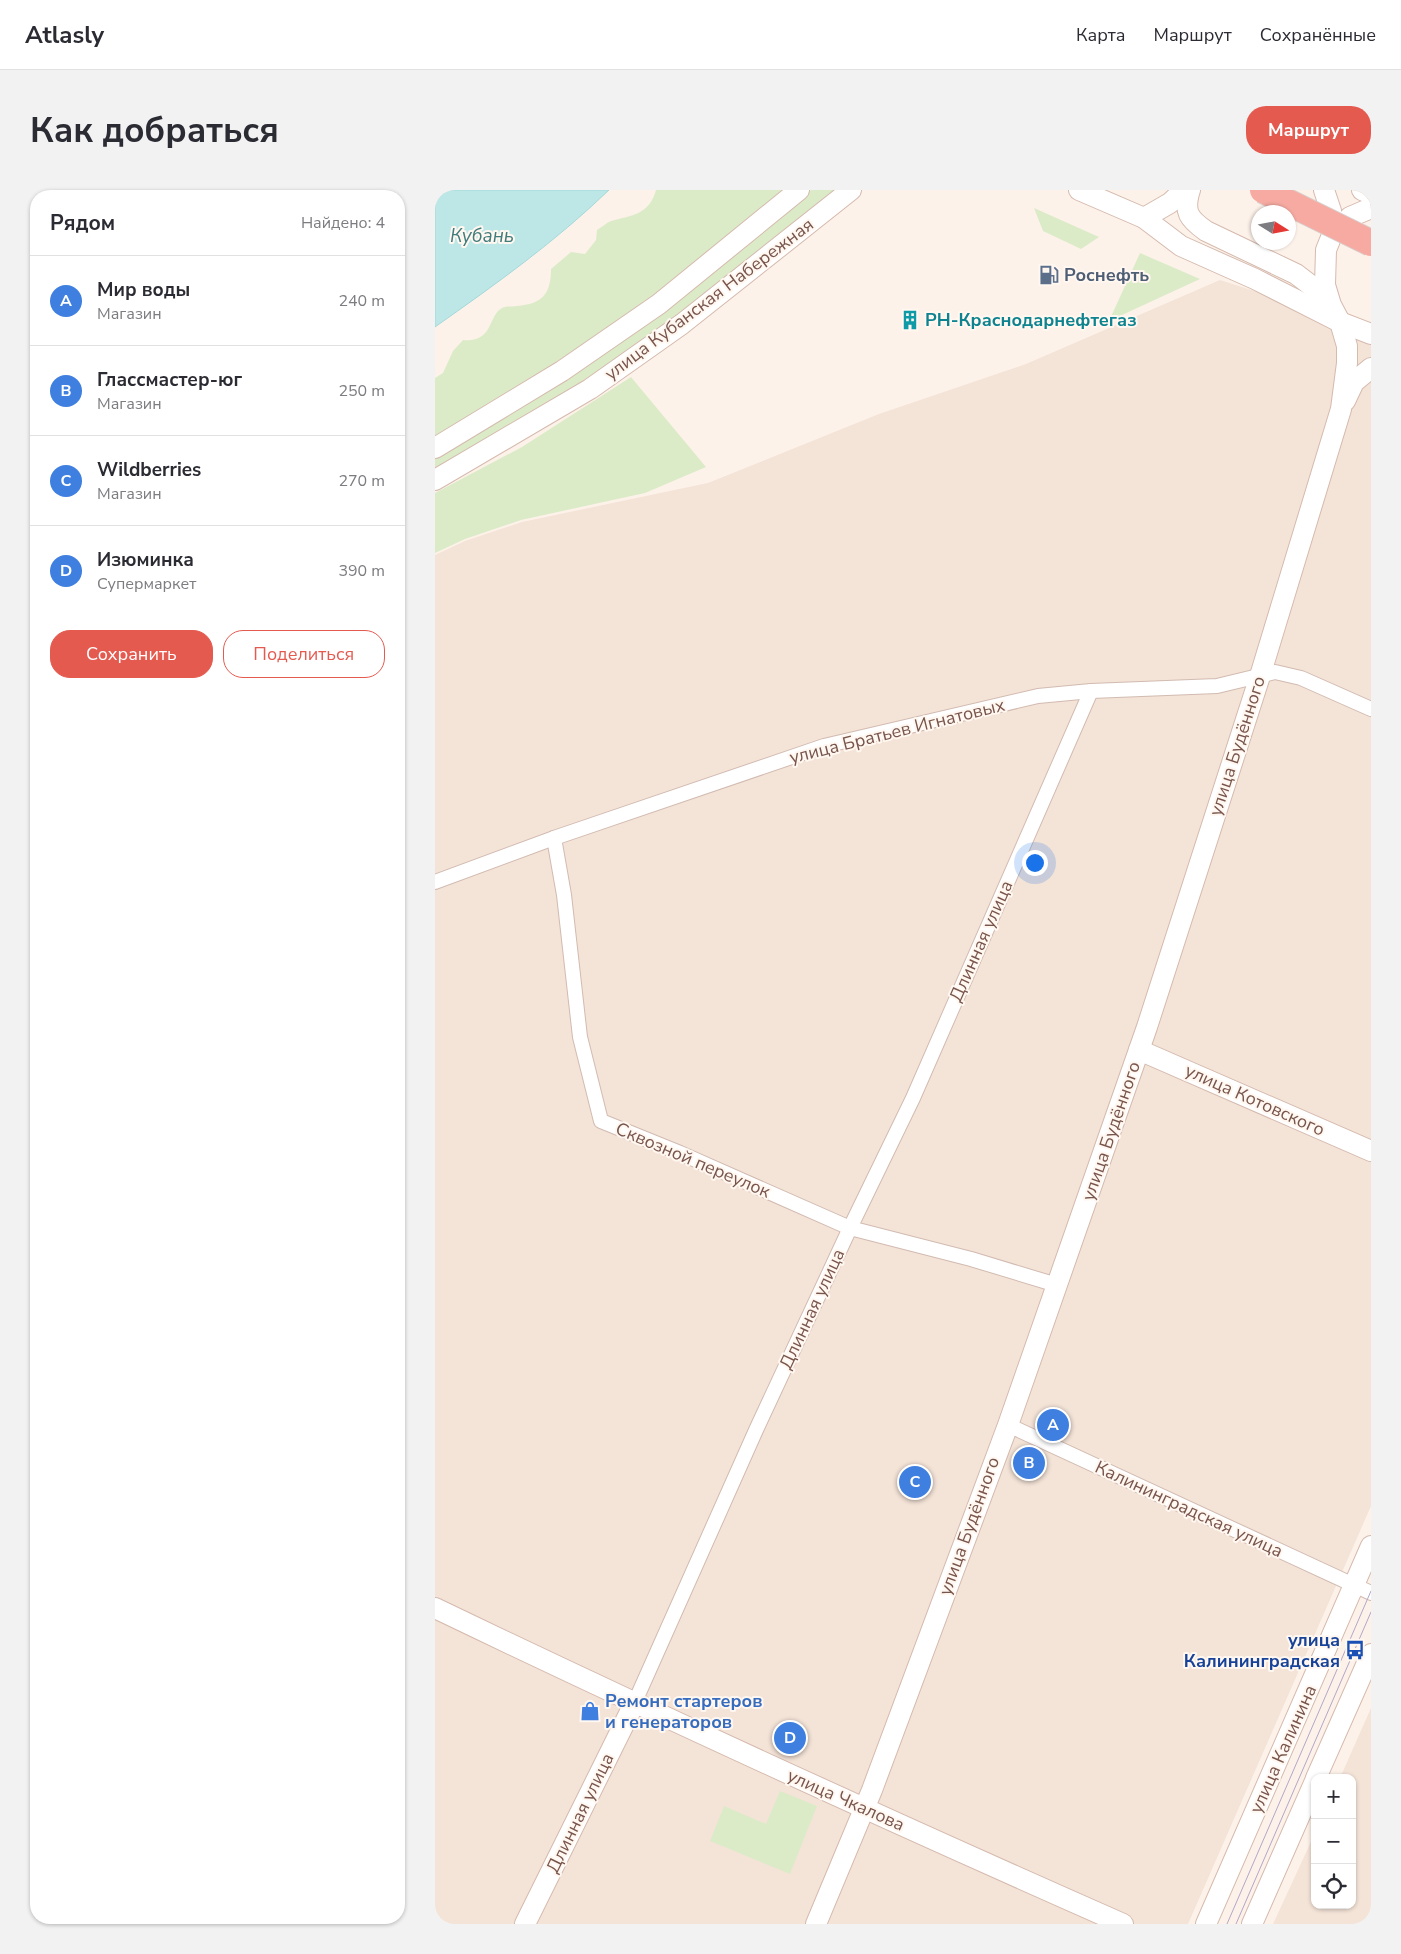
<!DOCTYPE html>
<html lang="ru">
<head>
<meta charset="utf-8">
<style>
	body { margin:0; font-family:"Nunito Sans",sans-serif; background:#f2f2f3; color:#2b2b33 }
	.controls { position:absolute; right:15px; bottom:15px; display:grid; overflow:hidden; border-radius:10px; box-shadow:0 1px 4px #0004 }
	.controls button { width:45px; height:45px; display:grid; place-items:center; padding:0; border:0; border-bottom:1px solid #e1e1e2; background:#fff; color:#2b2b33; font:25px sans-serif }
	.compass { position:absolute; left:816px; top:15px; width:45px; height:45px; border-radius:50%; background:#fff; box-shadow:0 1px 4px #0004; rotate:101deg }
	.you { position:absolute; left:599px; top:672px; width:18px; height:18px; margin:-12px; border:4px solid #fff; border-radius:50%; background:#1a73e8; box-shadow:0 0 0 8px #1a73e833 }
	.badge { display:grid; place-items:center; width:32px; height:32px; border-radius:50%; background:#e55a4f; color:#fff; font-size:16px; font-weight:700 }
	.pin { position:absolute; translate:-50% -50%; border:2px solid #fff; box-shadow:0 1px 5px #0006 }
	.list { margin:0; padding:0; list-style:none }
	h2 { display:flex; justify-content:space-between; align-items:center; height:65px; margin:0; padding:0 20px; font-size:21px }
	h2 small { font-size:16px; font-weight:400; color:#7c7c81 }
	.list li { display:grid; grid-template-columns:32px 1fr auto; gap:15px; align-items:center; box-sizing:border-box; height:90px; padding:0 20px; border-top:1px solid #e1e1e2 }
	.list b { display:block; font-size:19px; white-space:nowrap }
	.list p { margin:0; font-size:16px; white-space:nowrap; color:#7c7c81 }
	.list em { font-size:16px; font-style:normal; color:#7c7c81 }
	.actions { display:flex; gap:10px; padding:15px 20px }
	.actions a { flex:1; padding:11px 0; border:1px solid #e55a4f; border-radius:20px; text-align:center; font-size:18px; color:#e55a4f }
	.actions .main { background:#e55a4f; color:#fff }
	.icon { flex:none; width:28px; height:28px; fill:none; stroke:currentColor; stroke-width:2; stroke-linecap:round; stroke-linejoin:round }
	.map { position:relative; flex:none; width:936px; height:1734px; overflow:hidden; border-radius:20px }
	header { display:flex; align-items:center; gap:30px; box-sizing:border-box; height:70px; padding:0 25px; background:#fff; border-bottom:1px solid #e1e1e2 }
	header strong { font-size:24px }
	nav { display:flex; gap:28px; margin-inline-start:auto; font-size:18px }
	.intro { display:flex; align-items:center; justify-content:space-between; box-sizing:border-box; height:120px; padding:0 30px }
	h1 { margin:0; font-size:35px }
	.button { padding:12px 22px; border-radius:20px; background:#e55a4f; color:#fff; font-size:18px; font-weight:700 }
	main { display:flex; gap:30px; padding:0 30px }
	aside { flex:1; background:#fff; border-radius:20px; box-shadow:0 1px 4px #0004 }
	.map>svg:first-child { display:block }
	.residential { fill:#f4e3d7 }
	.green { fill:#dbebc7 }
	.water { fill:#bde7e7; stroke:#a3d8d9 }
	.lines { fill:none; stroke-linecap:round; stroke-linejoin:round }
	.street-casing { stroke:#d2bbb1; stroke-width:16 }
	.secondary-casing { stroke:#d5baae; stroke-width:22 }
	.street { stroke:#fff; stroke-width:14 }
	.secondary { stroke:#fff; stroke-width:20 }
	.tram { stroke:#b3a6c8; stroke-width:1 }
	.highway-bridge-casing { stroke:#d9cfcd; stroke-width:28; stroke-linecap:butt }
	.highway-bridge { stroke:#f6aaa1; stroke-width:26 }
	.labels { text-anchor:middle; dominant-baseline:central; stroke-width:4; stroke-linejoin:round; paint-order:stroke }
	.service-label { font-size:18px; font-weight:bold; fill:#4e5e75; stroke:#fff7f0; text-anchor:start }
	.street-label { font-size:18px; fill:#78554c; stroke:#fff7f0 }
	.culture-label { font-size:18px; font-weight:bold; fill:#0d838f; stroke:#fff7f0; text-anchor:start }
	.transit-label { font-size:18px; font-weight:bold; fill:#164399; stroke:#fff7f0; text-anchor:end }
	.shop-label { font-size:18px; font-weight:bold; fill:#366cbe; stroke:#fff7f0; text-anchor:start }
	.water-label { font-size:19px; font-style:italic; fill:#407c7c; stroke:#fff7f0 }
</style>
</head>
<body>
<header>
<strong>Atlasly</strong>
<nav><a>Карта</a><a>Маршрут</a><a>Сохранённые</a></nav>
</header>
<div class="intro"><h1>Как добраться</h1><a class="button">Маршрут</a></div>
<main>
<aside>
<h2>Рядом<small>Найдено: 4</small></h2>
<ul class="list">
<li><span class="badge" style="background:#3f7fe0">A</span><div><b>Мир воды</b><p>Магазин</p></div><em>240 m</em></li>
<li><span class="badge" style="background:#3f7fe0">B</span><div><b>Глассмастер-юг</b><p>Магазин</p></div><em>250 m</em></li>
<li><span class="badge" style="background:#3f7fe0">C</span><div><b>Wildberries</b><p>Магазин</p></div><em>270 m</em></li>
<li><span class="badge" style="background:#3f7fe0">D</span><div><b>Изюминка</b><p>Супермаркет</p></div><em>390 m</em></li>
</ul>
<div class="actions"><a class="main">Сохранить</a><a>Поделиться</a></div>
</aside>
<div class="map">
<svg width="936" height="1734" viewBox="0 0 936 1734">
	<rect width="100%" height="100%" fill="#fdf2e9"/>
	<!-- residential -->
	<g class="residential">
		<polygon points="785,90 832,105 936,153 936,1316 753,1734 0,1734 0,365 30,351 87,332 273,293 444,224 591,174"/>
		<polygon points="936,1518 936,1734 838,1734 880,1643 880,1715 917,1715 917,1588 905,1588"/>
	</g>
	<!-- green -->
	<g class="green">
		<path d="M221 0H351C297 44 243 89 186 128 126 171 63 208 0 247V188L8 183 18 161 28 150C59 153 53 125 67 118 71 116 77 117 82 116 107 114 116 104 116 79L136 62 150 64 161 50 162 40C167 37 171 33 176 31 197 25 214 25 221 0Z"/>
		<polygon points="376,0 401,0 222,140 127,205 0,280 0,265 281,79"/>
		<polygon points="599,18 664,47 646,59 608,41"/>
		<polygon points="705,63 765,89 674,131"/>
		<polygon points="196,187 271,277 210,303 86,330 30,349 0,363 0,303 87,257"/>
		<polygon points="345,1601 382,1616 355,1684 275,1651 289,1616 331,1634"/>
	</g>
	<!-- water -->
	<path class="water" d="M0 0H174C120 52 61 94 0 137Z"/>
	<g class="lines">
		<defs>
			<g id="street">
				<polyline points="119,648 129,705 145,847 166,931 245,963 415,1038 536,1069 622,1095"/>
				<polyline points="0,692 119,648 389,556 603,506 656,501 782,496 840,482 866,488 936,519"/>
				<polyline points="573,1235 936,1403"/>
				<polyline points="199,1514 321,1240 415,1038 478,908 656,501"/>
			</g>
			<g id="secondary">
				<polyline points="644,0 709,28 746,56 820,89 905,132 936,144"/>
				<path d="M755 0C748 22 754 29 771 41L861 84 878 97 893 116"/>
				<polyline points="889,0 896,21 897,45"/>
				<polyline points="927,0 936,4"/>
				<polyline points="709,28 735,13 749,0"/>
				<polyline points="910,211 919,192 936,178"/>
				<polyline points="0,258 127,181 224,114 364,0"/>
				<polyline points="0,290 155,199 247,134 416,0"/>
				<polyline points="704,860 936,961"/>
				<path d="M0 1418C227 1527 457 1632 688 1734"/>
				<polyline points="881,1588 936,1464"/>
				<polyline points="90,1734 199,1514"/>
				<polyline points="381,1734 437,1600 573,1235 712,837 825,486 906,219 912,173 912,156 905,132 896,115 890,95 891,60 897,45 915,27 936,18"/>
				<polyline points="771,1734 936,1356"/>
				<polyline points="817,1734 880,1591"/>
			</g>
		</defs>
		<!-- street casing -->
		<use href="#street" class="street-casing"/>
		<!-- secondary casing -->
		<use href="#secondary" class="secondary-casing"/>
		<!-- street -->
		<use href="#street" class="street"/>
		<!-- secondary -->
		<use href="#secondary" class="secondary"/>
		<!-- tram -->
		<g class="tram">
			<polyline points="792,1734 936,1401"/>
			<polyline points="801,1734 936,1422"/>
		</g>
		<defs>
			<polyline id="highway-bridge" points="828,0 936,53"/>
		</defs>
		<!-- highway-bridge casing -->
		<use href="#highway-bridge" class="highway-bridge-casing"/>
		<!-- highway-bridge -->
		<use href="#highway-bridge" class="highway-bridge"/>
	</g>
	<!-- icons -->
	<defs>
		<symbol id="fuel-bare" viewBox="-9 -9 18 18"><path d="M-5.5-6h7V0h2V4h1.3V-2.5L3-4.5l.8-.8L6-3V5H2.5V1h-1V6h-7ZM-4.2-4.7v3.2H.2V-4.7Z" fill="#5c6f8a" stroke="#fff7f0" stroke-width="2.5" paint-order="stroke"/></symbol>
		<symbol id="building-bare" viewBox="-9 -9 18 18"><path d="M-4-6H4V6H1V3H-1V6H-4ZM-2.5-4.3h1.7v1.8h-1.7ZM.8-4.3h1.7v1.8H.8ZM-2.5-1h1.7V.8h-1.7ZM.8-1h1.7V.8H.8Z" fill="#0f9aa8" stroke="#fff7f0" stroke-width="2.5" paint-order="stroke"/></symbol>
		<symbol id="bus-bare" viewBox="-9 -9 18 18"><path d="M-5-6H5V4H4V6H2V4H-2V6H-4V4H-5ZM-3.5-4V0h7V-4ZM-3.5 1.2v1.5H-2V1.2ZM2 1.2v1.5H3.5V1.2Z" fill="#1a4fb4" stroke="#fff7f0" stroke-width="2.5" paint-order="stroke"/></symbol>
		<symbol id="shop-bare" viewBox="-9 -9 18 18"><path d="M-5-2.5h2.3a2.7 3.5 0 0 1 5.4 0H5L5.5 6h-11ZM-1.5-2.5h3a1.5 2.3 0 0 0-3 0Z" fill="#3f7fe0" stroke="#fff7f0" stroke-width="2.5" paint-order="stroke"/></symbol>
	</defs>
	<g fill-rule="evenodd">
		<use href="#fuel-bare" x="600" y="71" width="28" height="28"/>
		<use href="#building-bare" x="461" y="116" width="28" height="28"/>
		<use href="#bus-bare" x="906" y="1446" width="28" height="28"/>
		<use href="#shop-bare" x="141" y="1507" width="28" height="28"/>
	</g>
	<g class="labels">
		<!-- service labels -->
		<g class="service-label">
			<text x="629" y="85">Роснефть</text>
		</g>
		<!-- street labels -->
		<g class="street-label">
			<text transform="translate(274 109) rotate(-37)">улица Кубанская Набережная</text>
			<text transform="translate(462 541) rotate(-14)">улица Братьев Игнатовых</text>
			<text transform="translate(802 556) rotate(-72)">улица Будённого</text>
			<text transform="translate(546 751) rotate(-66)">Длинная улица</text>
			<text transform="translate(820 910) rotate(24)">улица Котовского</text>
			<text transform="translate(676 941) rotate(-71)">улица Будённого</text>
			<text transform="translate(258 970) rotate(23)">Сквозной переулок</text>
			<text transform="translate(377 1119) rotate(-65)">Длинная улица</text>
			<text transform="translate(754 1319) rotate(25)">Калининградская улица</text>
			<text transform="translate(534 1336) rotate(-70)">улица Будённого</text>
			<text transform="translate(848 1559) rotate(-66)">улица Калинина</text>
			<text transform="translate(411 1610) rotate(24)">улица Чкалова</text>
			<text transform="translate(145 1623) rotate(-64)">Длинная улица</text>
		</g>
		<!-- culture labels -->
		<g class="culture-label">
			<text x="490" y="130">РН-Краснодарнефтегаз</text>
		</g>
		<!-- transit labels -->
		<g class="transit-label">
			<text x="905" y="1450">улица<tspan x="905" dy="21">Калининградская</tspan></text>
		</g>
		<!-- shop labels -->
		<g class="shop-label">
			<text x="170" y="1511">Ремонт стартеров<tspan x="170" dy="21">и генераторов</tspan></text>
		</g>
		<!-- water labels -->
		<g class="water-label">
			<text x="47" y="46">Кубань</text>
		</g>
	</g>
</svg>
<div class="controls">
<button>+</button>
<button>−</button>
<button><svg class="icon" aria-label="locate" viewBox="0 0 24 24"><circle cx="12" cy="12" r="6"/><path d="M12 2v4M12 18v4M2 12h4M18 12h4"/></svg></button>
</div>
<svg class="compass" viewBox="-18 -18 36 36"><path d="M0-13l5 13h-10z" fill="#e53935"/><path d="M0 13l5-13h-10z" fill="#7c7c81"/></svg>
<div class="you"></div>
<div class="pin badge" style="left:618px;top:1235px;background:#3f7fe0">A</div>
<div class="pin badge" style="left:594px;top:1273px;background:#3f7fe0">B</div>
<div class="pin badge" style="left:480px;top:1292px;background:#3f7fe0">C</div>
<div class="pin badge" style="left:355px;top:1548px;background:#3f7fe0">D</div>
</div>
</main>
</body>
</html>
